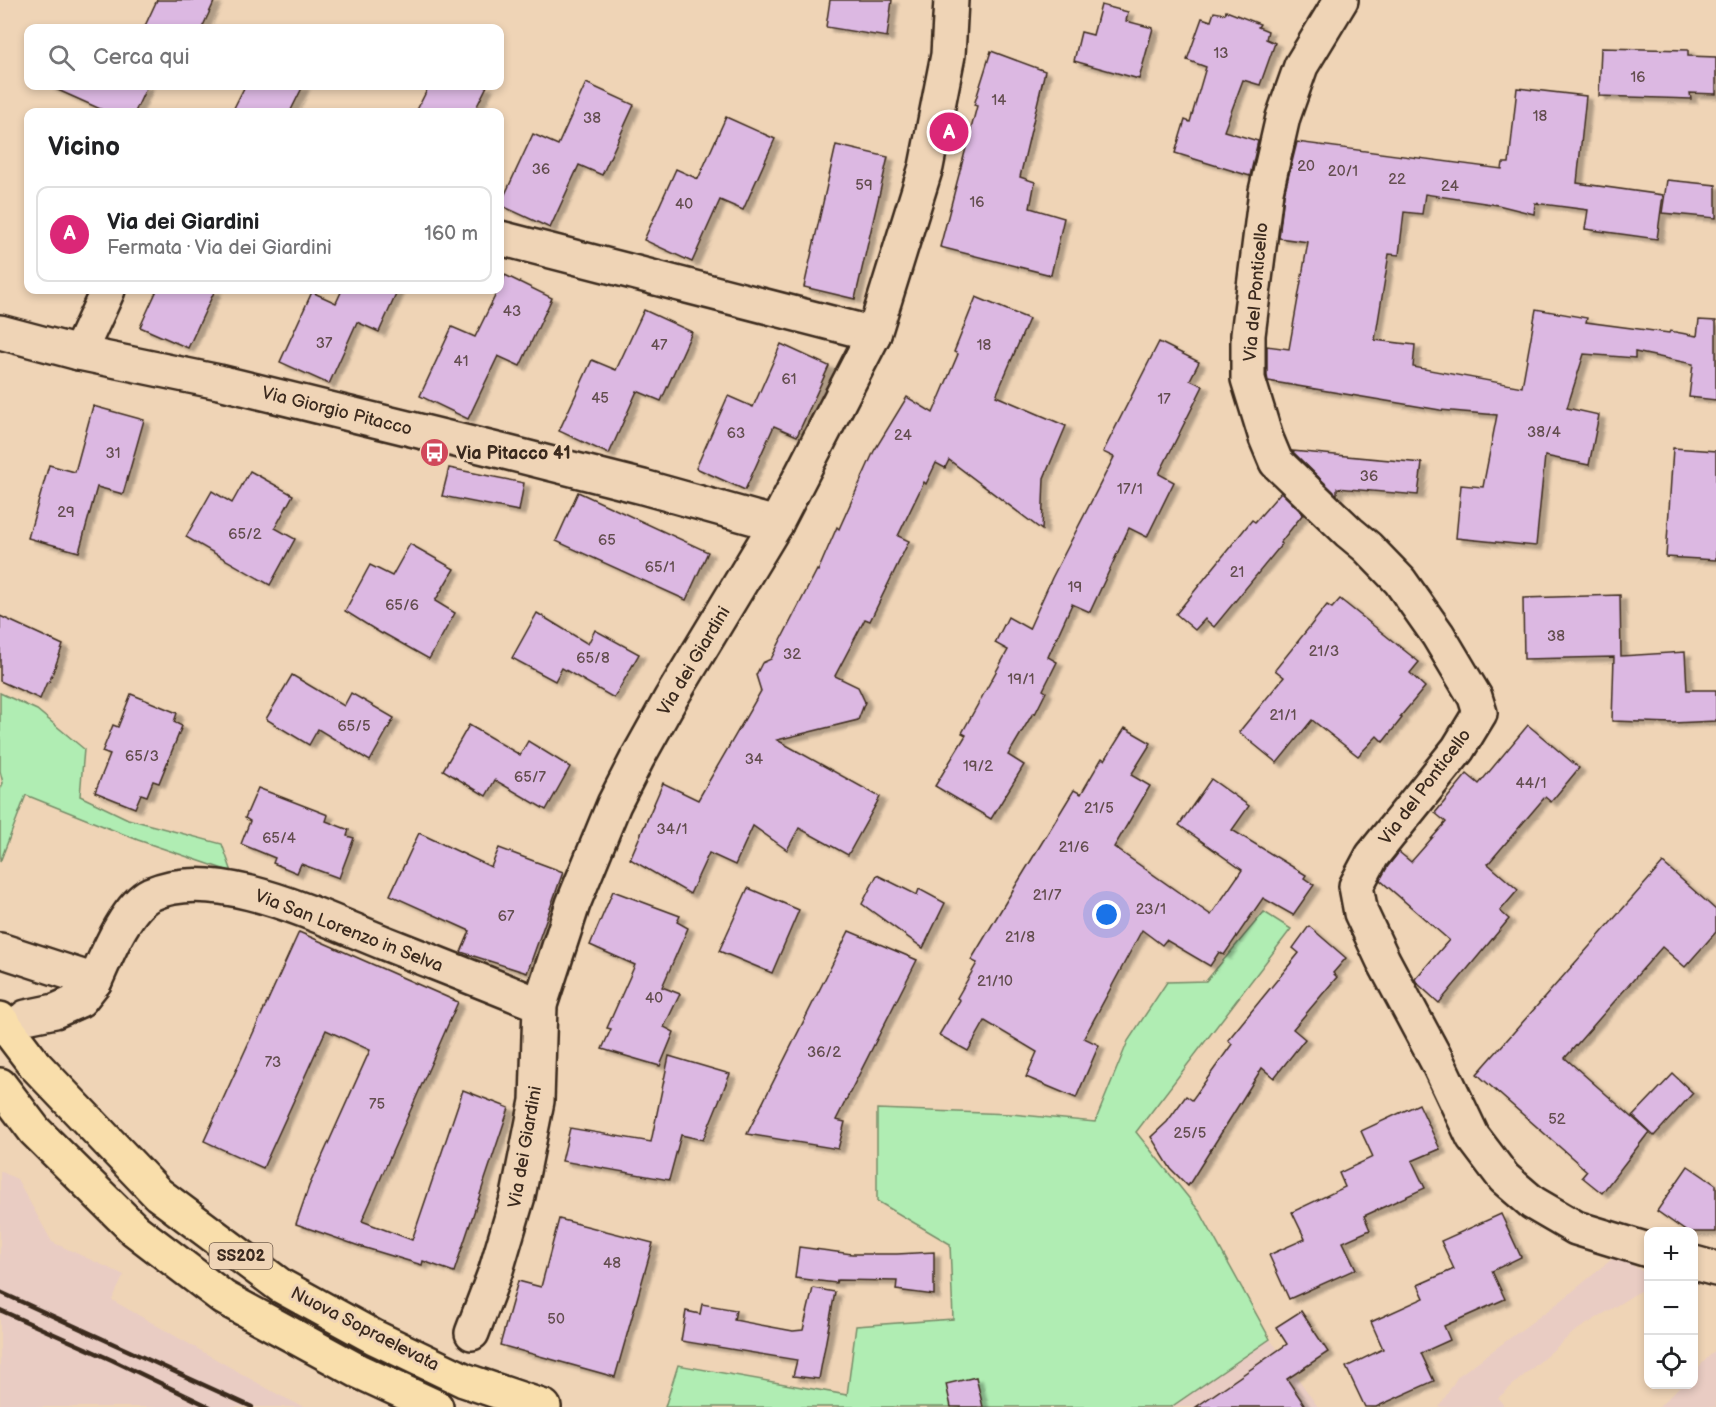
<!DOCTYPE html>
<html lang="it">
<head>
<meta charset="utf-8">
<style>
	body { margin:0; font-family:"Balsamiq Sans",sans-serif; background:#f6f6f6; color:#202124 }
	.controls { position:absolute; right:18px; bottom:18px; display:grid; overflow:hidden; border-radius:12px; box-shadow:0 3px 9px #0003 }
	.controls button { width:54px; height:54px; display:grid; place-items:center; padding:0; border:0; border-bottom:2px solid #e0e0e0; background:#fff; color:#202124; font:30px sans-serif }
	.you { position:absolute; left:1107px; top:915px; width:21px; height:21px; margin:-15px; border:4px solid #fff; border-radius:50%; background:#1a73e8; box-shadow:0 0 0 9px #1a73e833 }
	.badge { display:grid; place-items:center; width:39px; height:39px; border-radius:50%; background:#db2777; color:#fff; font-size:20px; font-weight:700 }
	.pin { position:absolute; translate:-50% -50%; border:3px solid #fff; box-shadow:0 2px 6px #0006 }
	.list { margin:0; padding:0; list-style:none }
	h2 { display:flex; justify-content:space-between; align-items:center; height:78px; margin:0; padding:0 24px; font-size:26px }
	h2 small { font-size:20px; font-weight:400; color:#757577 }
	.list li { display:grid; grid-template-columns:39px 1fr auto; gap:18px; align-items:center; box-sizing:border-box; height:96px; margin:0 12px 12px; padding:0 12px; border:2px solid #e0e0e0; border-radius:12px }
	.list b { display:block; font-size:22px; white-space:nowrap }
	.list p { margin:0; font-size:20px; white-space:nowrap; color:#757577 }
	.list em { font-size:20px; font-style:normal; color:#757577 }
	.icon { flex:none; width:33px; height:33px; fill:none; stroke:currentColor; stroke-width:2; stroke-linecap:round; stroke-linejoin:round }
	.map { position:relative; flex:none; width:1716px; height:1407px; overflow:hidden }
	.search { position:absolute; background:#fff; box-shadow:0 3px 9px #0003; left:24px; top:24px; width:480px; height:66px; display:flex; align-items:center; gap:15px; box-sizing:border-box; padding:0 21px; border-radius:12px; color:#757577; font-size:22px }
	.panel { position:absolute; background:#fff; box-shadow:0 3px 9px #0003; left:24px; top:108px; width:480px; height:186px; border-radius:12px }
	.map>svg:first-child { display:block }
	.built { fill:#e9ccc3 }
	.green { fill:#b0edb3; stroke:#768c68; stroke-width:1.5 }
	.building { fill:#dcb8e2; stroke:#3b2a1e; stroke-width:1.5; filter:url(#shadow) }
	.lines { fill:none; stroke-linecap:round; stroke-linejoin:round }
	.street-casing { stroke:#3b2a1e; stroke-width:38 }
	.highway-casing { stroke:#3b2a1e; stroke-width:38 }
	.street { stroke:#efd4b6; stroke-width:33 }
	.highway { stroke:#f9deab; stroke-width:33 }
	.rail { stroke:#3b2a1e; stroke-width:4.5 }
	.labels { text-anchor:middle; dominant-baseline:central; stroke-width:6; stroke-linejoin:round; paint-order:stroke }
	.number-label { font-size:15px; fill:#634e4f }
	.shield { fill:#efd4b6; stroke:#715d4c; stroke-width:1.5 }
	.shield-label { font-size:16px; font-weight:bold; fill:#3b2a1e }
	.street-label { font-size:18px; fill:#3b2a1e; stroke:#efd4b6 }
	.poi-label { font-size:18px; font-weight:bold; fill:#3b2a1e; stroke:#efd4b6; text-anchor:start }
</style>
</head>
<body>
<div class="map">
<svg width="1716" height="1407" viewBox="0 0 1716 1407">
	<defs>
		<filter id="shadow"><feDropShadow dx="6" dy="4" stdDeviation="1.5" flood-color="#0004"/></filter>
	</defs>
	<rect width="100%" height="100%" fill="#efd4b6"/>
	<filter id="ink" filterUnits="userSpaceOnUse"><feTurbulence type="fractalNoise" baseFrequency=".0167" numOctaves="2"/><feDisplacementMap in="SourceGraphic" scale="12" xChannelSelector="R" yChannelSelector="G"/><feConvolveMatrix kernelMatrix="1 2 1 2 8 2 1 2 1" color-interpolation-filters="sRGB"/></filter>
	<g filter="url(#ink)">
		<!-- built -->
		<g class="built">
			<polygon points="0,1171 17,1179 52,1242 124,1275 112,1300 279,1395 304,1407 0,1407"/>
			<polygon points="1617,1255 1648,1275 1648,1286 1574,1332 1498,1398 1505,1407 1439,1407 1458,1376 1562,1300"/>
			<polygon points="1270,1339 1318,1407 1171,1407"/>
			<polygon points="1716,1349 1716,1407 1659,1407 1681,1385 1694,1384 1694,1372"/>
		</g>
		<!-- green -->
		<g class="green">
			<polygon points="0,693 37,710 84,749 80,796 128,819 222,844 232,872 138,840 26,795 0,862 0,790 3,783 0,771"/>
			<polygon points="1264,912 1291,929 1136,1132 1200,1212 1270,1339 1171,1407 665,1407 678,1365 847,1395 856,1326 953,1319 950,1244 877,1201 877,1109 1011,1114 1095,1122 1128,1041 1167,982 1206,981"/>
		</g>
		<!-- building -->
		<g class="building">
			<polygon points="157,0 215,0 202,28 144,28"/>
			<polygon points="830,0 892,0 887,37 826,27"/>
			<polygon points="1101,5 1128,12 1126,21 1153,28 1139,79 1074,61 1081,32 1093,35"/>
			<polygon points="1226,11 1260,24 1258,27 1268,31 1266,39 1275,43 1260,85 1243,80 1224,131 1258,141 1250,176 1175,153 1185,120 1190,122 1206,67 1187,60 1202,18 1211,21 1214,12 1225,14"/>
			<polygon points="1601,48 1688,50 1688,56 1716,57 1716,94 1690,93 1691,99 1599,96"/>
			<polygon points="991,51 1045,71 1020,177 1035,182 1030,208 1064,218 1051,275 940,247 977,106 974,105"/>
			<polygon points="586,83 634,105 602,175 579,165 550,228 500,205 533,134 558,145"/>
			<polygon points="49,86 147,86 135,112 107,112"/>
			<polygon points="245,86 303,86 290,112 232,112"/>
			<polygon points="429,86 487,86 474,112 416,112"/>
			<polygon points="1517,88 1586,96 1577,183 1663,195 1657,239 1585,229 1588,210 1535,203 1534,214 1498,205 1425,194 1422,214 1404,212 1399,255 1389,254 1375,340 1415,345 1413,367 1522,387 1536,309 1587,318 1586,322 1669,333 1670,331 1697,336 1699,320 1716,321 1716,400 1689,397 1693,364 1635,352 1635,358 1584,354 1567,408 1599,415 1589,465 1545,456 1536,546 1456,538 1461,485 1483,487 1497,415 1440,410 1268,381 1267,376 1267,346 1289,349 1308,242 1279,238 1284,194 1297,142 1502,169 1503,163 1509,163"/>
			<polygon points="726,117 775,139 743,210 720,200 692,262 644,240 676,169 698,179"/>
			<polygon points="836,145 888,157 855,299 804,287"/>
			<polygon points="1667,180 1716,185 1716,218 1662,213"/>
			<polygon points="505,275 552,298 520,366 498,356 468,419 420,396 452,327 475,337 498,290 500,290"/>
			<polygon points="157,290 215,290 188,348 140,327"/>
			<polygon points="342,290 398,290 379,332 357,322 329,384 280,362 312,292 336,303"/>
			<polygon points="976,297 1029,319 996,396 1066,426 1044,478 1042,530 949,460 945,468 936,463 926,484 924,482 898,536 909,541 870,621 865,619 835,676 858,687 865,702 858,720 777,740 880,797 848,855 799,828 787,850 753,826 735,865 709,853 690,894 630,859 663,783 698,800 761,691 756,675 762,663 771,659 817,570 818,571 837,527 839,529 874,451 907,397 933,413 958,354 954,352"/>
			<polygon points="644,310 692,332 661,401 637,391 609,454 559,431 592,360 616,370"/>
			<polygon points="1159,342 1199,362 1190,380 1203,386 1159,474 1174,482 1147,537 1129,528 1090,612 1072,604 1048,657 1057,662 1043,690 1046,692 1035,714 1033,713 1008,755 1024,765 991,819 935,786 966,735 962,733 1008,650 995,643 1008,617 1029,629 1052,578 1114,457 1103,452"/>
			<polygon points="781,344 829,366 797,436 774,426 745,490 696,468 728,396 753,407"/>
			<polygon points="93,406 144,420 123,494 97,487 79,552 28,538 49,465 75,472"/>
			<polygon points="1673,448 1716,451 1716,560 1666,557"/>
			<polygon points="1292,451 1422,463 1418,495 1337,488 1337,495"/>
			<polygon points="449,468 524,483 519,511 442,496"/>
			<polygon points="250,471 293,495 275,528 295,539 270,585 186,537 212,491 232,503"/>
			<polygon points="578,492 708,552 686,600 556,541"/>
			<polygon points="1281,492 1303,514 1280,543 1282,544 1214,627 1205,619 1195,630 1176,614 1252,520 1255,522"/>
			<polygon points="410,544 454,569 435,601 455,613 429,659 383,633 382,634 345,611 370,565 392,576"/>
			<polygon points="1620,595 1621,656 1685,652 1687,690 1716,690 1716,721 1673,723 1612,721 1614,657 1524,659 1523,598"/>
			<polygon points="1340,599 1419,662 1410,673 1425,687 1400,717 1402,718 1383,742 1377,736 1358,756 1312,720 1277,763 1239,732 1284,677 1275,670 1327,605 1332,608"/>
			<polygon points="537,613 588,644 595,630 639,654 614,698 562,668 555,681 512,658"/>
			<polygon points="0,616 63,645 49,683 47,682 40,699 0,681"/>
			<polygon points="292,675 344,706 351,693 394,718 370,761 318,729 309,745 266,719"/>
			<polygon points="131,694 177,713 174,722 182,726 159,783 153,781 147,796 141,794 135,808 95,792 110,755 102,752 113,725 118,727"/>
			<polygon points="469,725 520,755 528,741 570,767 546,810 495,780 486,796 443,770"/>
			<polygon points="1528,725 1579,768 1551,802 1545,797 1488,864 1518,890 1500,911 1509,919 1439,1003 1417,983 1415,979 1449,940 1380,880 1388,866 1399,852 1411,862 1446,822 1435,813 1467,774 1479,784"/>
			<polygon points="1125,728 1151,743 1131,775 1150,786 1114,847 1211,915 1242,870 1179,825 1211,779 1249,806 1232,830 1306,875 1304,878 1314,885 1293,915 1263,898 1224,955 1219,952 1210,966 1166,940 1162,945 1142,930 1084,1038 1099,1045 1076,1098 1026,1077 1037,1052 985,1021 968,1051 939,1035 960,1000 957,998 977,963 971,960 1010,895 1074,790 1081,794 1102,758 1105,760"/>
			<polygon points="258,788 328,815 326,821 349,830 347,836 354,838 339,878 301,864 297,873 273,863 275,858 241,844 250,821 245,818"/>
			<polygon points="419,833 491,867 499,848 563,872 527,973 461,952 470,931 390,895"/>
			<polygon points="1663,863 1716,910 1716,932 1685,967 1662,947 1565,1058 1649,1132 1602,1193 1582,1177 1587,1171 1477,1074"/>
			<polygon points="877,875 917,895 919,889 945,903 923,948 862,904"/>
			<polygon points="748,888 799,910 772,973 719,951"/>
			<polygon points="613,891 680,916 677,922 688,928 662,987 680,994 664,1027 674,1032 660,1066 602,1049 611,1029 607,1028 635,965 590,945"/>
			<polygon points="1309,926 1346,958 1333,973 1337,977 1293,1029 1305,1039 1274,1078 1262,1068 1188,1186 1171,1169 1151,1137 1167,1122 1186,1096 1192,1100 1232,1044 1228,1040 1299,953 1293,948"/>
			<polygon points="849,931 917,960 836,1120 845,1122 838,1149 747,1134"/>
			<polygon points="299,932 458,1002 362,1221 412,1240 463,1090 509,1108 454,1272 423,1261 422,1265 359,1246 296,1224 309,1186 370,1050 326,1030 263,1168 204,1141"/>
			<polygon points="669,1056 730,1074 703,1140 681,1135 669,1180 562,1161 570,1128 651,1142"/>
			<polygon points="1673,1074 1693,1093 1654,1136 1633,1116"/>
			<polygon points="1419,1104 1440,1149 1412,1161 1425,1188 1364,1216 1370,1230 1343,1242 1356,1269 1289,1299 1269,1255 1305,1239 1292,1212 1345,1187 1339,1173 1373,1157 1361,1131"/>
			<polygon points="1688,1166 1716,1185 1716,1232 1687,1232 1657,1211"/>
			<polygon points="1501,1214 1521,1257 1492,1271 1505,1299 1444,1326 1450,1340 1421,1353 1434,1381 1376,1407 1365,1407 1346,1367 1383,1349 1371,1322 1424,1298 1418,1285 1454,1269 1441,1241"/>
			<polygon points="559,1219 653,1243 615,1377 500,1345 518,1281 541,1287"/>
			<polygon points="799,1247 852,1254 897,1254 934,1252 934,1295 896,1290 897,1281 837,1280 836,1283 795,1278"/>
			<polygon points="813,1288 835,1292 819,1379 793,1376 797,1360 681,1341 686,1311 700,1314 702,1304 736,1310 734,1320 793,1331 803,1330"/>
			<polygon points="1301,1311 1328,1352 1287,1379 1306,1407 1196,1407 1287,1344 1276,1327"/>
			<polygon points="976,1377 983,1407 951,1407 946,1384"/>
		</g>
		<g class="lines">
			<defs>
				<g id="street">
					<polyline points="1341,0 1301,66 1283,117 1266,191 1248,335 1248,379 1266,438 1276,462 1349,532 1367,547 1400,581 1438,635 1475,697 1480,713 1458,749 1372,856 1356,886 1361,913 1383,960 1438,1063 1473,1137 1504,1178 1533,1203 1576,1228 1648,1250"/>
					<polyline points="500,238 874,334"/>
					<polyline points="0,332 79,353 219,382 505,452 643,487 776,524"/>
					<polyline points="79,353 108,290"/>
					<polyline points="0,950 95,981 80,1000 55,1011 26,1017"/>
					<path d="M95 981C106 957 126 906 151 894 217 864 323 919 387 944 438 964 489 984 540 1005"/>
					<polyline points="1694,1263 1716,1269"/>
					<polyline points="472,1333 496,1270 518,1196 537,1101 540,1005 573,904 614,804 637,759 671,698 776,524 874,334 926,167 948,55 951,0"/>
				</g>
				<g id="highway">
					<polyline points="0,1019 35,1065 158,1194 281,1286 374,1337 464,1380 544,1407"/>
					<polyline points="0,1085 35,1131 135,1230 224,1298 358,1371 436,1407"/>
				</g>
			</defs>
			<!-- street casing -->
			<use href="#street" class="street-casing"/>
			<!-- highway casing -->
			<use href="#highway" class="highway-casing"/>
			<!-- street -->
			<use href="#street" class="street"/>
			<!-- highway -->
			<use href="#highway" class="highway"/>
			<!-- rail -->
			<g class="rail">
				<polyline points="0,1292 252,1407"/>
				<polyline points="0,1310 112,1360 210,1407"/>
			</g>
		</g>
	</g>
	<!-- icons -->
	<defs>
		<symbol id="bus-disc" viewBox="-11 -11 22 22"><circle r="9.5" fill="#d1495b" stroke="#efd4b6"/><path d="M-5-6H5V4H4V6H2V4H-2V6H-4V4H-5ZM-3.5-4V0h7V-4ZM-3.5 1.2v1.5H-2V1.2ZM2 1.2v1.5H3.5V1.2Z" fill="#fff"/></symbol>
	</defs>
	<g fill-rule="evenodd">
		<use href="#bus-disc" x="418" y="436" width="33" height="33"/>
	</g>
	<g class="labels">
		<!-- number labels -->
		<g class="number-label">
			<text x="1221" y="53">13</text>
			<text x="1638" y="77">16</text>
			<text x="999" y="100">14</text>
			<text x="1540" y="116">18</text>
			<text x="592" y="118">38</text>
			<text x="1306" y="166">20</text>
			<text x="541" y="169">36</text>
			<text x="1343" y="171">20/1</text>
			<text x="1397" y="179">22</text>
			<text x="864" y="185">59</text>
			<text x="1450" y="186">24</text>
			<text x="977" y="202">16</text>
			<text x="684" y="204">40</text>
			<text x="512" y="311">43</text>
			<text x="324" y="343">37</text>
			<text x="659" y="345">47</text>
			<text x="984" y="345">18</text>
			<text x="461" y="361">41</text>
			<text x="789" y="379">61</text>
			<text x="600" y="398">45</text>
			<text x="1164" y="399">17</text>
			<text x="1544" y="432">38/4</text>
			<text x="736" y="433">63</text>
			<text x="903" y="435">24</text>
			<text x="113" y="453">31</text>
			<text x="1369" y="476">36</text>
			<text x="1130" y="489">17/1</text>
			<text x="66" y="512">29</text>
			<text x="245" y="534">65/2</text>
			<text x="607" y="540">65</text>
			<text x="660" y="567">65/1</text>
			<text x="1237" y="572">21</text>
			<text x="1075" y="587">19</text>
			<text x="402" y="605">65/6</text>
			<text x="1556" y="636">38</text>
			<text x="1324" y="651">21/3</text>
			<text x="792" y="654">32</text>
			<text x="593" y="658">65/8</text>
			<text x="1021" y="679">19/1</text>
			<text x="1283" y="715">21/1</text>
			<text x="354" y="726">65/5</text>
			<text x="142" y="756">65/3</text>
			<text x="754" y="759">34</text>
			<text x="978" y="766">19/2</text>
			<text x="530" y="777">65/7</text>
			<text x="1531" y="783">44/1</text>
			<text x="1099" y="808">21/5</text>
			<text x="672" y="829">34/1</text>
			<text x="279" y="838">65/4</text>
			<text x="1074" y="847">21/6</text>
			<text x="1047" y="895">21/7</text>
			<text x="1151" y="909">23/1</text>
			<text x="506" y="916">67</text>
			<text x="1020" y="937">21/8</text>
			<text x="995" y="981">21/10</text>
			<text x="654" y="998">40</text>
			<text x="824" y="1052">36/2</text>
			<text x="273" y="1062">73</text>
			<text x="377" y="1104">75</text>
			<text x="1557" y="1119">52</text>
			<text x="1190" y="1133">25/5</text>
			<text x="612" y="1263">48</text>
			<text x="556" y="1319">50</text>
		</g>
		<!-- shield labels -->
		<rect class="shield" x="209.5" y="1243" width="63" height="26" rx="4.5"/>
		<g class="shield-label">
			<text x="241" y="1256">SS202</text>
		</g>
		<!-- street labels -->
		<g class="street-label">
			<text transform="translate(1256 292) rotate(-85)">Via del Ponticello</text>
			<text transform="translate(337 411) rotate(14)">Via Giorgio Pitacco</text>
			<text transform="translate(694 661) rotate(-59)">Via dei Giardini</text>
			<text transform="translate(1425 787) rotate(-53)">Via del Ponticello</text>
			<text transform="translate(349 931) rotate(21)">Via San Lorenzo in Selva</text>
			<text transform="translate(525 1147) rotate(-80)">Via dei Giardini</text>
			<text transform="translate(365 1329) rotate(27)">Nuova Sopraelevata</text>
		</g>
		<!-- poi labels -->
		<g class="poi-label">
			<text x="456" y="453">Via Pitacco 41</text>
		</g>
	</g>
</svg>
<div class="controls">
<button>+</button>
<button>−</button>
<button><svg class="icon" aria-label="locate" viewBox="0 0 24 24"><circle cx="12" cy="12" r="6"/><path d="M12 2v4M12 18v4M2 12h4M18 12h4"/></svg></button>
</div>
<div class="you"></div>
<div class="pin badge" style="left:949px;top:132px">A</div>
<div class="search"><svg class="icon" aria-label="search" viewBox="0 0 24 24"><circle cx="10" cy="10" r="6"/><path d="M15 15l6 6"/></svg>Cerca qui</div>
<section class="panel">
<h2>Vicino<small></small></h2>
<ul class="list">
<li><span class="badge">A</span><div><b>Via dei Giardini</b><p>Fermata · Via dei Giardini</p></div><em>160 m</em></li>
</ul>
</section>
</div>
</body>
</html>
